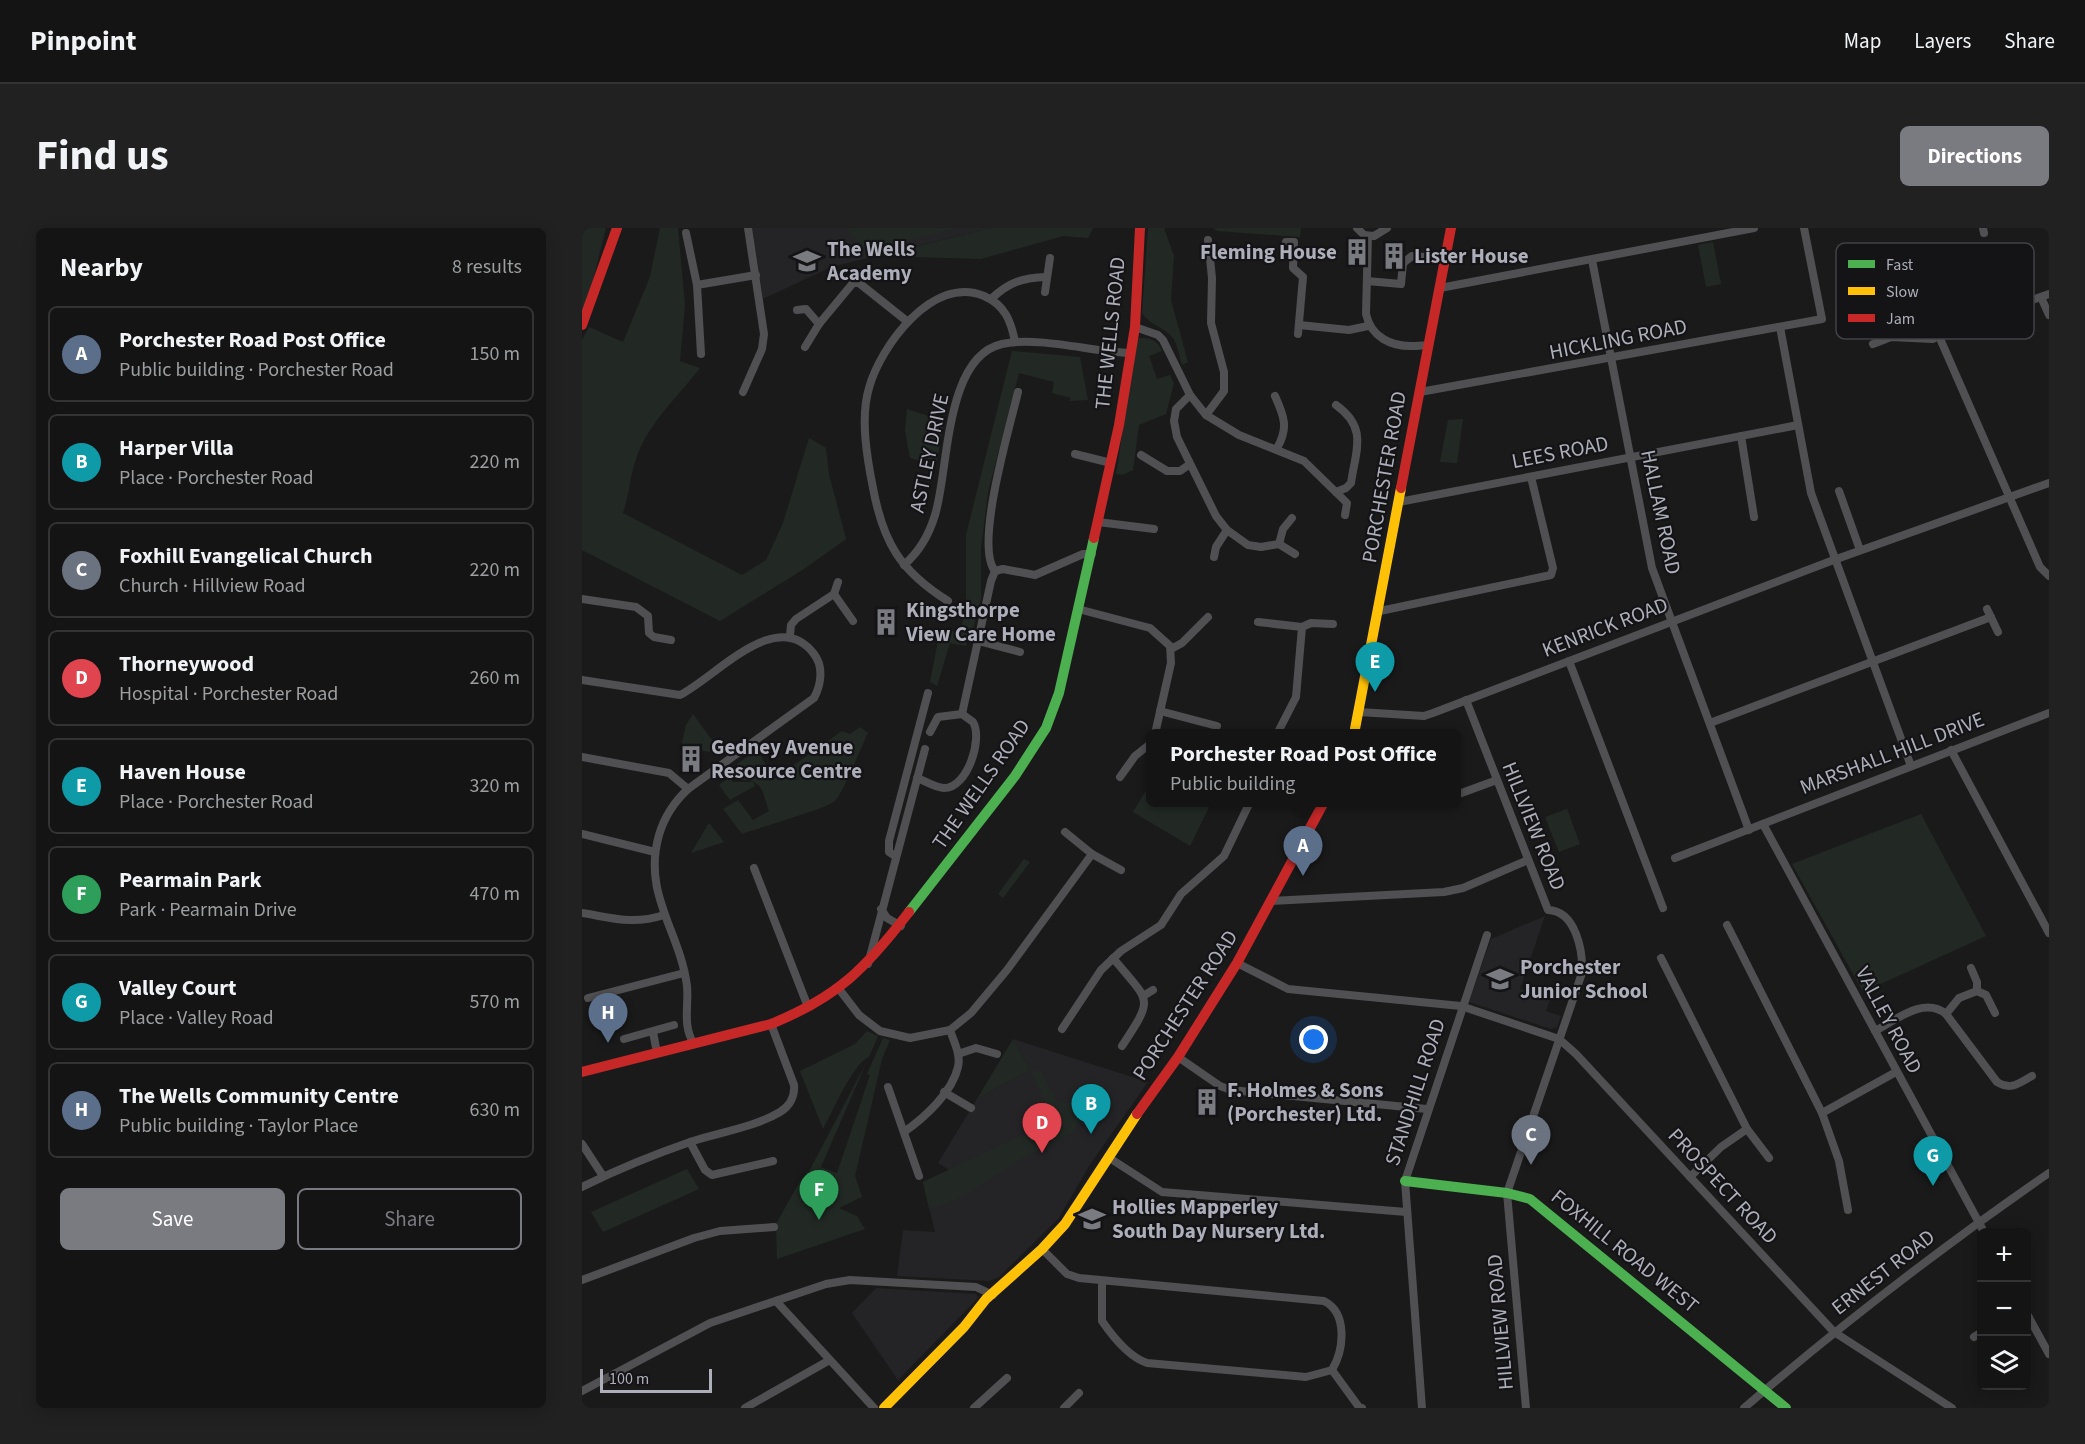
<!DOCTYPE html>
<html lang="en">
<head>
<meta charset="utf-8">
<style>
	body { margin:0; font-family:"Source Sans 3",sans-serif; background:#212122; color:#f1f3f6 }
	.controls { position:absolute; right:18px; bottom:18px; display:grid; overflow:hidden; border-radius:9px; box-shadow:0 3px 15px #0003 }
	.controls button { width:54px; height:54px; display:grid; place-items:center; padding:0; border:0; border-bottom:2px solid #333334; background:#141414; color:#f1f3f6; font:30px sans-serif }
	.scale { position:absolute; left:18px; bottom:15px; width:112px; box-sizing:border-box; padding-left:6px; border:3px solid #adaeb9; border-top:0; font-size:16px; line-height:21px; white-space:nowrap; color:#adaeb9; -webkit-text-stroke:4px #141416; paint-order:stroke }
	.you { position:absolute; left:732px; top:812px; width:21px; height:21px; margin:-15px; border:4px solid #fff; border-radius:50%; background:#1a73e8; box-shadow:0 0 0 9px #1a73e833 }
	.badge { display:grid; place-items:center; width:39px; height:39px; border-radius:50%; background:#7a7a81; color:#fff; font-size:20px; font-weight:700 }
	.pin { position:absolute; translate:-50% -50px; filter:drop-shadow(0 2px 3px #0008) }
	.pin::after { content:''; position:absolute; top:32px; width:21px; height:18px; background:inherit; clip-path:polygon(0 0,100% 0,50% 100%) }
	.popup { position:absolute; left:564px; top:501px; width:315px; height:78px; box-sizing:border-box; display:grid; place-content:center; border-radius:9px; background:#141414; filter:drop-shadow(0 2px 4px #0005); font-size:20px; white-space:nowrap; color:#9d9ea0 }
	.popup b { font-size:22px; color:#f1f3f6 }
	.popup::after { content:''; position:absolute; left:50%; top:100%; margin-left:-12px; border:12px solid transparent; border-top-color:#141414 }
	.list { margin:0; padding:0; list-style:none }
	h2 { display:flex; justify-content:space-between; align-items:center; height:78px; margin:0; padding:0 24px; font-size:26px }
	h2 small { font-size:20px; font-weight:400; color:#9d9ea0 }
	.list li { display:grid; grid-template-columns:39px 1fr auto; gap:18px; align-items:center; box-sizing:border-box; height:96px; margin:0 12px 12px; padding:0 12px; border:2px solid #333334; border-radius:9px }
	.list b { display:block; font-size:22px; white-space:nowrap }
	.list p { margin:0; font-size:20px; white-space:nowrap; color:#9d9ea0 }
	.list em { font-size:20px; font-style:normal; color:#9d9ea0 }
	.actions { display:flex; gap:12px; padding:18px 24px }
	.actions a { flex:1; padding:14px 0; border:2px solid #7a7a81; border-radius:9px; text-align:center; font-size:21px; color:#7a7a81 }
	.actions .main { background:#7a7a81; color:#fff }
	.icon { flex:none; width:33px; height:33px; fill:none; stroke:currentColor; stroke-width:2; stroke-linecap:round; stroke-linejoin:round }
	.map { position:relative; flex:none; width:1467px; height:1180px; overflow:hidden; border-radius:9px }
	header { display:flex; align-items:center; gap:36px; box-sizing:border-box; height:84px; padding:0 30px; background:#141414; border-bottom:2px solid #333334 }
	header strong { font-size:28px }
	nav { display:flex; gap:33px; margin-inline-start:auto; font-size:21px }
	.intro { display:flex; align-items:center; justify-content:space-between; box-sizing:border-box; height:144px; padding:0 36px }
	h1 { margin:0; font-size:42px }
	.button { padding:15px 27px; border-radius:9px; background:#7a7a81; color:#fff; font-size:21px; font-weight:700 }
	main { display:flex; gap:36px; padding:0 36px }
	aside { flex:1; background:#141414; border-radius:9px; box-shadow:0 3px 15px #0003 }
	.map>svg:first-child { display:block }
	.built { fill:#242426 }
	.green { fill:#222924 }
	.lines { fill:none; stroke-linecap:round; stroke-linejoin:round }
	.street { stroke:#505053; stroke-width:8 }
	.fast { stroke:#4caf50; stroke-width:10 }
	.slow { stroke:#ffc107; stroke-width:10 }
	.jam { stroke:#c62828; stroke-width:10 }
	.labels { text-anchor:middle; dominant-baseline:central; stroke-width:4.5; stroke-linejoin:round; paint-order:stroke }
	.poi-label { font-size:21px; font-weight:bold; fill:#adaeb9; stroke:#141416; text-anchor:start }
	.street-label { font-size:21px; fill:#adaeb9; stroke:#141416 }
	.key { fill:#141416; stroke:#424247; stroke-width:1.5 }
	.key-label { font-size:16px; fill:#adaeb9 }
</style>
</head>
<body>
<header>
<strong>Pinpoint</strong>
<nav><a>Map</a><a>Layers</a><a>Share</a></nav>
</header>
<div class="intro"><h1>Find us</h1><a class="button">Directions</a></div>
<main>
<aside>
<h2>Nearby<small>8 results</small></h2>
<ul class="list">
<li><span class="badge" style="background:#5c6f8a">A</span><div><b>Porchester Road Post Office</b><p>Public building · Porchester Road</p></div><em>150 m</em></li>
<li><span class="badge" style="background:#0f9aa8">B</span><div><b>Harper Villa</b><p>Place · Porchester Road</p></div><em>220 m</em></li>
<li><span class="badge" style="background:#6b7280">C</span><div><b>Foxhill Evangelical Church</b><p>Church · Hillview Road</p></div><em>220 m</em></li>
<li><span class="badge" style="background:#e0444e">D</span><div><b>Thorneywood</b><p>Hospital · Porchester Road</p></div><em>260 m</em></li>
<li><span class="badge" style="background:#0f9aa8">E</span><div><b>Haven House</b><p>Place · Porchester Road</p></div><em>320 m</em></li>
<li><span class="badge" style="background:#2e9e5b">F</span><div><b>Pearmain Park</b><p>Park · Pearmain Drive</p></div><em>470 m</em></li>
<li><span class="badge" style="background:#0f9aa8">G</span><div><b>Valley Court</b><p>Place · Valley Road</p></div><em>570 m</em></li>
<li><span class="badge" style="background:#5c6f8a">H</span><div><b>The Wells Community Centre</b><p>Public building · Taylor Place</p></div><em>630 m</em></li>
</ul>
<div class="actions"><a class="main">Save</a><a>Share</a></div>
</aside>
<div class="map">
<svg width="1467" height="1180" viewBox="0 0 1467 1180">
	<rect width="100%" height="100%" fill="#1a1a1a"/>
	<!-- built -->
	<g class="built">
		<polygon points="170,0 409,0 249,39 181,71"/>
		<polygon points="963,688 938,761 968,771 964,783 979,788 975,799 969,801 887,774 909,711"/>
		<polygon points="431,811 566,854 509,935 476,991 417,1049 407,1053 315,1048 321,1002 353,1004 341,954 367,942 356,935 395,871 448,842"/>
		<polygon points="294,1060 394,1066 396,1070 316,1152 270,1085"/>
	</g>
	<!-- green -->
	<g class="green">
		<polygon points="0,0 24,0 7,68 0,82"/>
		<path d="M78 0H96L103 77 98 133 118 140C95 170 66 195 54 231 48 248 47 268 41 285L160 347 184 332 201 295 227 210 244 220 247 246 264 311 222 341 138 393 0 322V112L7 99 41 114 68 49Z"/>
		<polygon points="265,0 373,0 284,23"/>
		<polygon points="409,0 511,0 506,10 481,8 399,31 296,28"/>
		<path d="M566 0H582L592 28 589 72 606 134 600 137C597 128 596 116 590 109 581 98 567 97 560 85Z"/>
		<polygon points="631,0 719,0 718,9 635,3"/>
		<polygon points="1131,14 1139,56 1124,59 1116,17"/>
		<path d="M557 110C569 110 575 112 580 123L567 128 575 151 588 147 592 155 584 186 557 197 551 242 540 247 534 246 555 113Z"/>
		<polygon points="430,123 498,129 506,172 487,173 489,170 470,165 472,154 437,145 406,264 399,321 399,371 388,412 385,411 384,418 368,415 355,458 348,454 358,402 378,404 384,379 384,307"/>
		<polygon points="325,181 362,193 355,233 347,231 346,235 328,230 323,203"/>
		<polygon points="881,191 875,235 858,234 866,192"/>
		<polygon points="111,486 140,526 99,519 104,497"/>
		<path d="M278 499 286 505C278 521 263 561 253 573 246 580 176 600 160 606L141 581 156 572 171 592 187 583C178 557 182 553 152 551L150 547 158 541 155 536 175 522 192 551 260 503 268 506Z"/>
		<polygon points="148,549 151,554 171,554 173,558 148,572 137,557"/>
		<polygon points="568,556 568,574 629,575 608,618 551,584"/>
		<polygon points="985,581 998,616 977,624 963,589"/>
		<polygon points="1339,586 1404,708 1281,764 1210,636"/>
		<polygon points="127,595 142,614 109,625"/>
		<polygon points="442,631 448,634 421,670 416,666"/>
		<path d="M285 803 296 808 287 829C271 835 250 885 241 901L218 843 273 816Z"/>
		<polygon points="301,810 308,812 300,831 273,948 280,969 257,980 275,988 283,1001 195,1031 194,996 218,953 221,955 285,833 239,939 255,945 288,847 285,846"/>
		<polygon points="431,811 448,842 459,844 476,875 505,875 506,880 491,904 443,929 375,971 347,981 341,954 472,892 448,842 395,871"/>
		<polygon points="105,941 117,961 21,1004 9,984"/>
	</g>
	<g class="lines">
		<!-- street -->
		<g class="street">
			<polyline points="775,0 782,7 792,8 805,0"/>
			<polyline points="1401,0 1402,5"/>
			<polyline points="104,5 115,57 119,126"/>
			<path d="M786 8 784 86C789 109 809 119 832 118 837 118 840 117 846 118"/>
			<polyline points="704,14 712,14 711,40 721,49 716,106"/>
			<polyline points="1010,32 1070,340 1167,602"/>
			<polyline points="785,53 819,56 821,35 830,28 843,29"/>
			<polyline points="115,57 174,47"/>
			<polyline points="858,60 1172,0"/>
			<polyline points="463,64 468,30"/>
			<polyline points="1459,69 1467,87"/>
			<path d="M409 71C427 54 440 50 464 49"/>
			<polyline points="215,82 224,81 237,96"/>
			<polyline points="717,97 767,102 786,98"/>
			<polyline points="553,99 576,107 581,112 608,167 624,187 657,207 722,233 765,275 763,287"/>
			<polyline points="1198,99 1229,265 1329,538"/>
			<polyline points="1356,106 1458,339 1467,348"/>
			<polyline points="1291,116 1309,109 1351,111 1364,102 1467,66"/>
			<polyline points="223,119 237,96 271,55 277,55 326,94"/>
			<polyline points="161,164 180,121 182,106 166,0"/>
			<polyline points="838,164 1240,91 1222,0"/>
			<polyline points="608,167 594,181 592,193 595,209 634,288 645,302 666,317 679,319 697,316 713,326"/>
			<path d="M693 168C702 188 707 200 695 220"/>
			<path d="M754 177C786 200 774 221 769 255L764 260 754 264"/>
			<polyline points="624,187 642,163 642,144 629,95 630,50 626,12"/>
			<polyline points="1159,208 1172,289"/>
			<polyline points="493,226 529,235"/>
			<polyline points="559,227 585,243 598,243 608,236"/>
			<polyline points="1257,263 1278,322"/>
			<polyline points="817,274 1216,197"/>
			<polyline points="516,294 572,301"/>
			<polyline points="697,316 701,301 710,290"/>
			<polyline points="632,329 634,319 645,302"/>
			<path d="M322 337C338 323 347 307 353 287 367 243 362 129 420 116 456 108 511 124 548 125"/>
			<path d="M413 343C392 318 428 198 436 164"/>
			<polyline points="413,343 421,341 453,347 501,326 510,326"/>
			<polyline points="252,366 256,354"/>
			<polyline points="0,371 54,379 66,388 67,405 72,409 89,412"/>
			<path d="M366 373C318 343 301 314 291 260 285 230 278 190 287 160 298 119 351 46 402 68 423 77 429 93 433 114"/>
			<polyline points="496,381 568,400 588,418 589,435 573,506"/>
			<polyline points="1405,381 1416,404"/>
			<polyline points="798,383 969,347 971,340 949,249"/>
			<polyline points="676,394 720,399 714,469 695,506"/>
			<polyline points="720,399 729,395 751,396"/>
			<polyline points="208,408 209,397 214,391 252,366 271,393"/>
			<polyline points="396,413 438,424"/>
			<polyline points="589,421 600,415 626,389"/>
			<polyline points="987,433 1081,680"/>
			<path d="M0 452 98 467C134 449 195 377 232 426 242 439 239 457 232 470L106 561C92 574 82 590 77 607 60 666 98 703 105 758 107 777 100 798 112 816"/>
			<path d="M884 472 966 682C994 683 1001 723 1000 745L925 965 944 1180"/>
			<polyline points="578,483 635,498"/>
			<polyline points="777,484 842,488 851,485 1249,333 1467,255"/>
			<polyline points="380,486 409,353 413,343"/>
			<polyline points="1128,495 1409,389"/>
			<polyline points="1369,522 1467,705"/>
			<polyline points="0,529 87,545 106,561"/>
			<polyline points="538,549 553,528 568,516"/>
			<path d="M335 550C343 553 354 560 362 560 386 560 401 510 391 494L380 486 356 489 348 504"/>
			<polyline points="874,567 915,552"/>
			<polyline points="1181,596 1402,1004"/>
			<polyline points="483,604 510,626 539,642"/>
			<polyline points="0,606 73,624"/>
			<polyline points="313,628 307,624 307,613 346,465"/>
			<polyline points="1093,630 1467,485"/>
			<polyline points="172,640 226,779"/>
			<polyline points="689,673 862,664 881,660 946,632"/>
			<polyline points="299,681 305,690 319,698"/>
			<path d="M0 685C31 690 51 697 82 687"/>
			<polyline points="1145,697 1240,885 1257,933 1266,982"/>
			<path d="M531 730C568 775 573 768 540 818"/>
			<polyline points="1079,730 1165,901 1187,930"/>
			<polyline points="655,735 706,761 879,778 977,811 994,826 1252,1104 1370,1180"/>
			<polyline points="286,736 343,521"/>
			<polyline points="1389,740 1395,754 1395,763"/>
			<polyline points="257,761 277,787 298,803 328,810 368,802 389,785 425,742 510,626"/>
			<polyline points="561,768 571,762"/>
			<polyline points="6,770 102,745"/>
			<polyline points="1364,786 1377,770 1395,763 1404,767 1413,785"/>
			<polyline points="480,801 519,742 539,723 579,697 599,666 642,628 668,574"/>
			<path d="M1293 803C1314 792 1342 768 1364 786L1415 854C1429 863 1437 855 1450 848"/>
			<polyline points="71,804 75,825"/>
			<polyline points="42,811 92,797"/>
			<polyline points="376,826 394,820 415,826"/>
			<polyline points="596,829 638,858 649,862 845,881"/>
			<polyline points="306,859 337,948"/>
			<polyline points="362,864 389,880"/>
			<polyline points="1240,885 1314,844"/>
			<path d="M322 904C342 890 370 865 376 839 379 827 372 814 368 802"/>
			<polyline points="108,914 123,942 130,947 191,933"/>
			<polyline points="0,916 21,948"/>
			<polyline points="526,929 580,964 824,984"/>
			<polyline points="1108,949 1139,919 1165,901"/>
			<path d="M0 959C36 941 73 926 111 913 139 904 173 899 198 884 208 878 213 868 212 857L189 796"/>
			<path d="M460 1021 485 1046 497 1050 742 1073C766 1085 762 1122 750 1142L724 1149 565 1135C547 1129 531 1109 520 1093V1053"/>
			<polyline points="0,1052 112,1010 138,1003 192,999"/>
			<polyline points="194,1073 292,1180"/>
			<polyline points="1444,1084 1467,1126"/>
			<polyline points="1392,1109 1400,1104"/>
			<polyline points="750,1142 777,1179 780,1180"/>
			<polyline points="0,1163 128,1095 244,1056 268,1052 394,1059 411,1067"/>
			<polyline points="163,1180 246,1133"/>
			<polyline points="392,1180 425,1150"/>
			<polyline points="482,1180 497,1165"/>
			<polyline points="840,1180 823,953 905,707"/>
			<path d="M1162 1180C1260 1096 1361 1018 1467 945"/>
		</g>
		<!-- fast -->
		<g class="fast">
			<polyline points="327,684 433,548 464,500 477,465 512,310"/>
			<polyline points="823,953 925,965 948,971 1204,1180"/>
		</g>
		<!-- slow -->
		<g class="slow">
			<polyline points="772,506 819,260"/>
			<polyline points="302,1180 382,1099 404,1071 460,1021 483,996 555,886"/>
		</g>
		<!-- jam -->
		<g class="jam">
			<polyline points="0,97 35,0"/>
			<polyline points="819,260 869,0"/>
			<polyline points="512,310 537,197 553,99 558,0"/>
			<path d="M0 844 189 796C256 769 284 740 327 684"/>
			<polyline points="555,886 596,829 655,735 742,574"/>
		</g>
	</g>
	<!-- icons -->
	<defs>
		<symbol id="building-bare" viewBox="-9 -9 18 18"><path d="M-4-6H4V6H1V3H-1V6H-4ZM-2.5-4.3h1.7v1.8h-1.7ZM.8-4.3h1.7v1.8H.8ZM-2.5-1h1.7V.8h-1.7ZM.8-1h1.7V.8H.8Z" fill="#7a7a81" stroke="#141416" stroke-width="2.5" paint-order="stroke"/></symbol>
		<symbol id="school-bare" viewBox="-9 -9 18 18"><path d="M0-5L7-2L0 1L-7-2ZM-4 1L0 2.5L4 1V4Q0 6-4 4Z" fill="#7a7a81" stroke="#141416" stroke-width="2.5" paint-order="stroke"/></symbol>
	</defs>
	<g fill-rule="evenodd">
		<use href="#building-bare" x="756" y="5" width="38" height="38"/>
		<use href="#building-bare" x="793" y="9" width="38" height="38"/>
		<use href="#school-bare" x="206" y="14" width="38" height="38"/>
		<use href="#building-bare" x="285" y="375" width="38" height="38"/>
		<use href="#building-bare" x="90" y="512" width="38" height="38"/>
		<use href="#school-bare" x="899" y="732" width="38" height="38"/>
		<use href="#building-bare" x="606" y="855" width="38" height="38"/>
		<use href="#school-bare" x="491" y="972" width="38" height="38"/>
	</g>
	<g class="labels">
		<!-- poi labels -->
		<g class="poi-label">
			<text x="245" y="21">The Wells<tspan x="245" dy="24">Academy</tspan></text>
			<text x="755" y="24" text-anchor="end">Fleming House</text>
			<text x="832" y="28">Lister House</text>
			<text x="324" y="382">Kingsthorpe<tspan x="324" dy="24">View Care Home</tspan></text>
			<text x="129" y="519">Gedney Avenue<tspan x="129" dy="24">Resource Centre</tspan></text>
			<text x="938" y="739">Porchester<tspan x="938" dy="24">Junior School</tspan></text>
			<text x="645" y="862">F. Holmes &amp; Sons<tspan x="645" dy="24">(Porchester) Ltd.</tspan></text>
			<text x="530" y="979">Hollies Mapperley<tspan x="530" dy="24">South Day Nursery Ltd.</tspan></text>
		</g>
		<!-- street labels -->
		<g class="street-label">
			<text transform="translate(528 105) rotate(-84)">THE WELLS ROAD</text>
			<text transform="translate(1036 111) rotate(-11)">HICKLING ROAD</text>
			<text transform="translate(978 224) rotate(-11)">LEES ROAD</text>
			<text transform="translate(347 225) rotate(-78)">ASTLEY DRIVE</text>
			<text transform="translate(802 249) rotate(-80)">PORCHESTER ROAD</text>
			<text transform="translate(1079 284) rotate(78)">HALLAM ROAD</text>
			<text transform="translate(1023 399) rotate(-21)">KENRICK ROAD</text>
			<text transform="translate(1310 525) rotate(-21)">MARSHALL HILL DRIVE</text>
			<text transform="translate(399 556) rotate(-55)">THE WELLS ROAD</text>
			<text transform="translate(952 598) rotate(68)">HILLVIEW ROAD</text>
			<text transform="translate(603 777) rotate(-57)">PORCHESTER ROAD</text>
			<text transform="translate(1307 792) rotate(62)">VALLEY ROAD</text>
			<text transform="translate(833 864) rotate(-72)">STANDHILL ROAD</text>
			<text transform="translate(1141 958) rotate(47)">PROSPECT ROAD</text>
			<text transform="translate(1043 1023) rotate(39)">FOXHILL ROAD WEST</text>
			<text transform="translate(1301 1044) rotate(-38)">ERNEST ROAD</text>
			<text transform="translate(918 1094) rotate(-95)">HILLVIEW ROAD</text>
		</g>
	</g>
	<!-- legend -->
	<rect x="1254" y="15" width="198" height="96" rx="9" class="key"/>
	<rect x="1266" y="32" width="27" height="8" fill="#4caf50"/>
	<rect x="1266" y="59" width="27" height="8" fill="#ffc107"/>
	<rect x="1266" y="86" width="27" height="8" fill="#c62828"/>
	<g class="key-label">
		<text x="1304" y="42">Fast</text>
		<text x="1304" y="69">Slow</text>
		<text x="1304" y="96">Jam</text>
	</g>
</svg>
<div class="controls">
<button>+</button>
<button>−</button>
<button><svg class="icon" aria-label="layers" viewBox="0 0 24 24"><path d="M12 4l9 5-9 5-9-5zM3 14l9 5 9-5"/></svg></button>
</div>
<div class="scale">100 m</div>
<div class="you"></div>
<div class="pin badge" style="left:721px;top:648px;background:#5c6f8a">A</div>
<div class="popup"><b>Porchester Road Post Office</b>Public building</div>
<div class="pin badge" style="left:509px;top:906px;background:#0f9aa8">B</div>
<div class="pin badge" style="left:949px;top:937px;background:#6b7280">C</div>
<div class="pin badge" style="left:460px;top:925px;background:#e0444e">D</div>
<div class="pin badge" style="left:793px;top:464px;background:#0f9aa8">E</div>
<div class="pin badge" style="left:237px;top:992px;background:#2e9e5b">F</div>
<div class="pin badge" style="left:1351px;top:958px;background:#0f9aa8">G</div>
<div class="pin badge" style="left:26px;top:815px;background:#5c6f8a">H</div>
</div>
</main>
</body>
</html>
